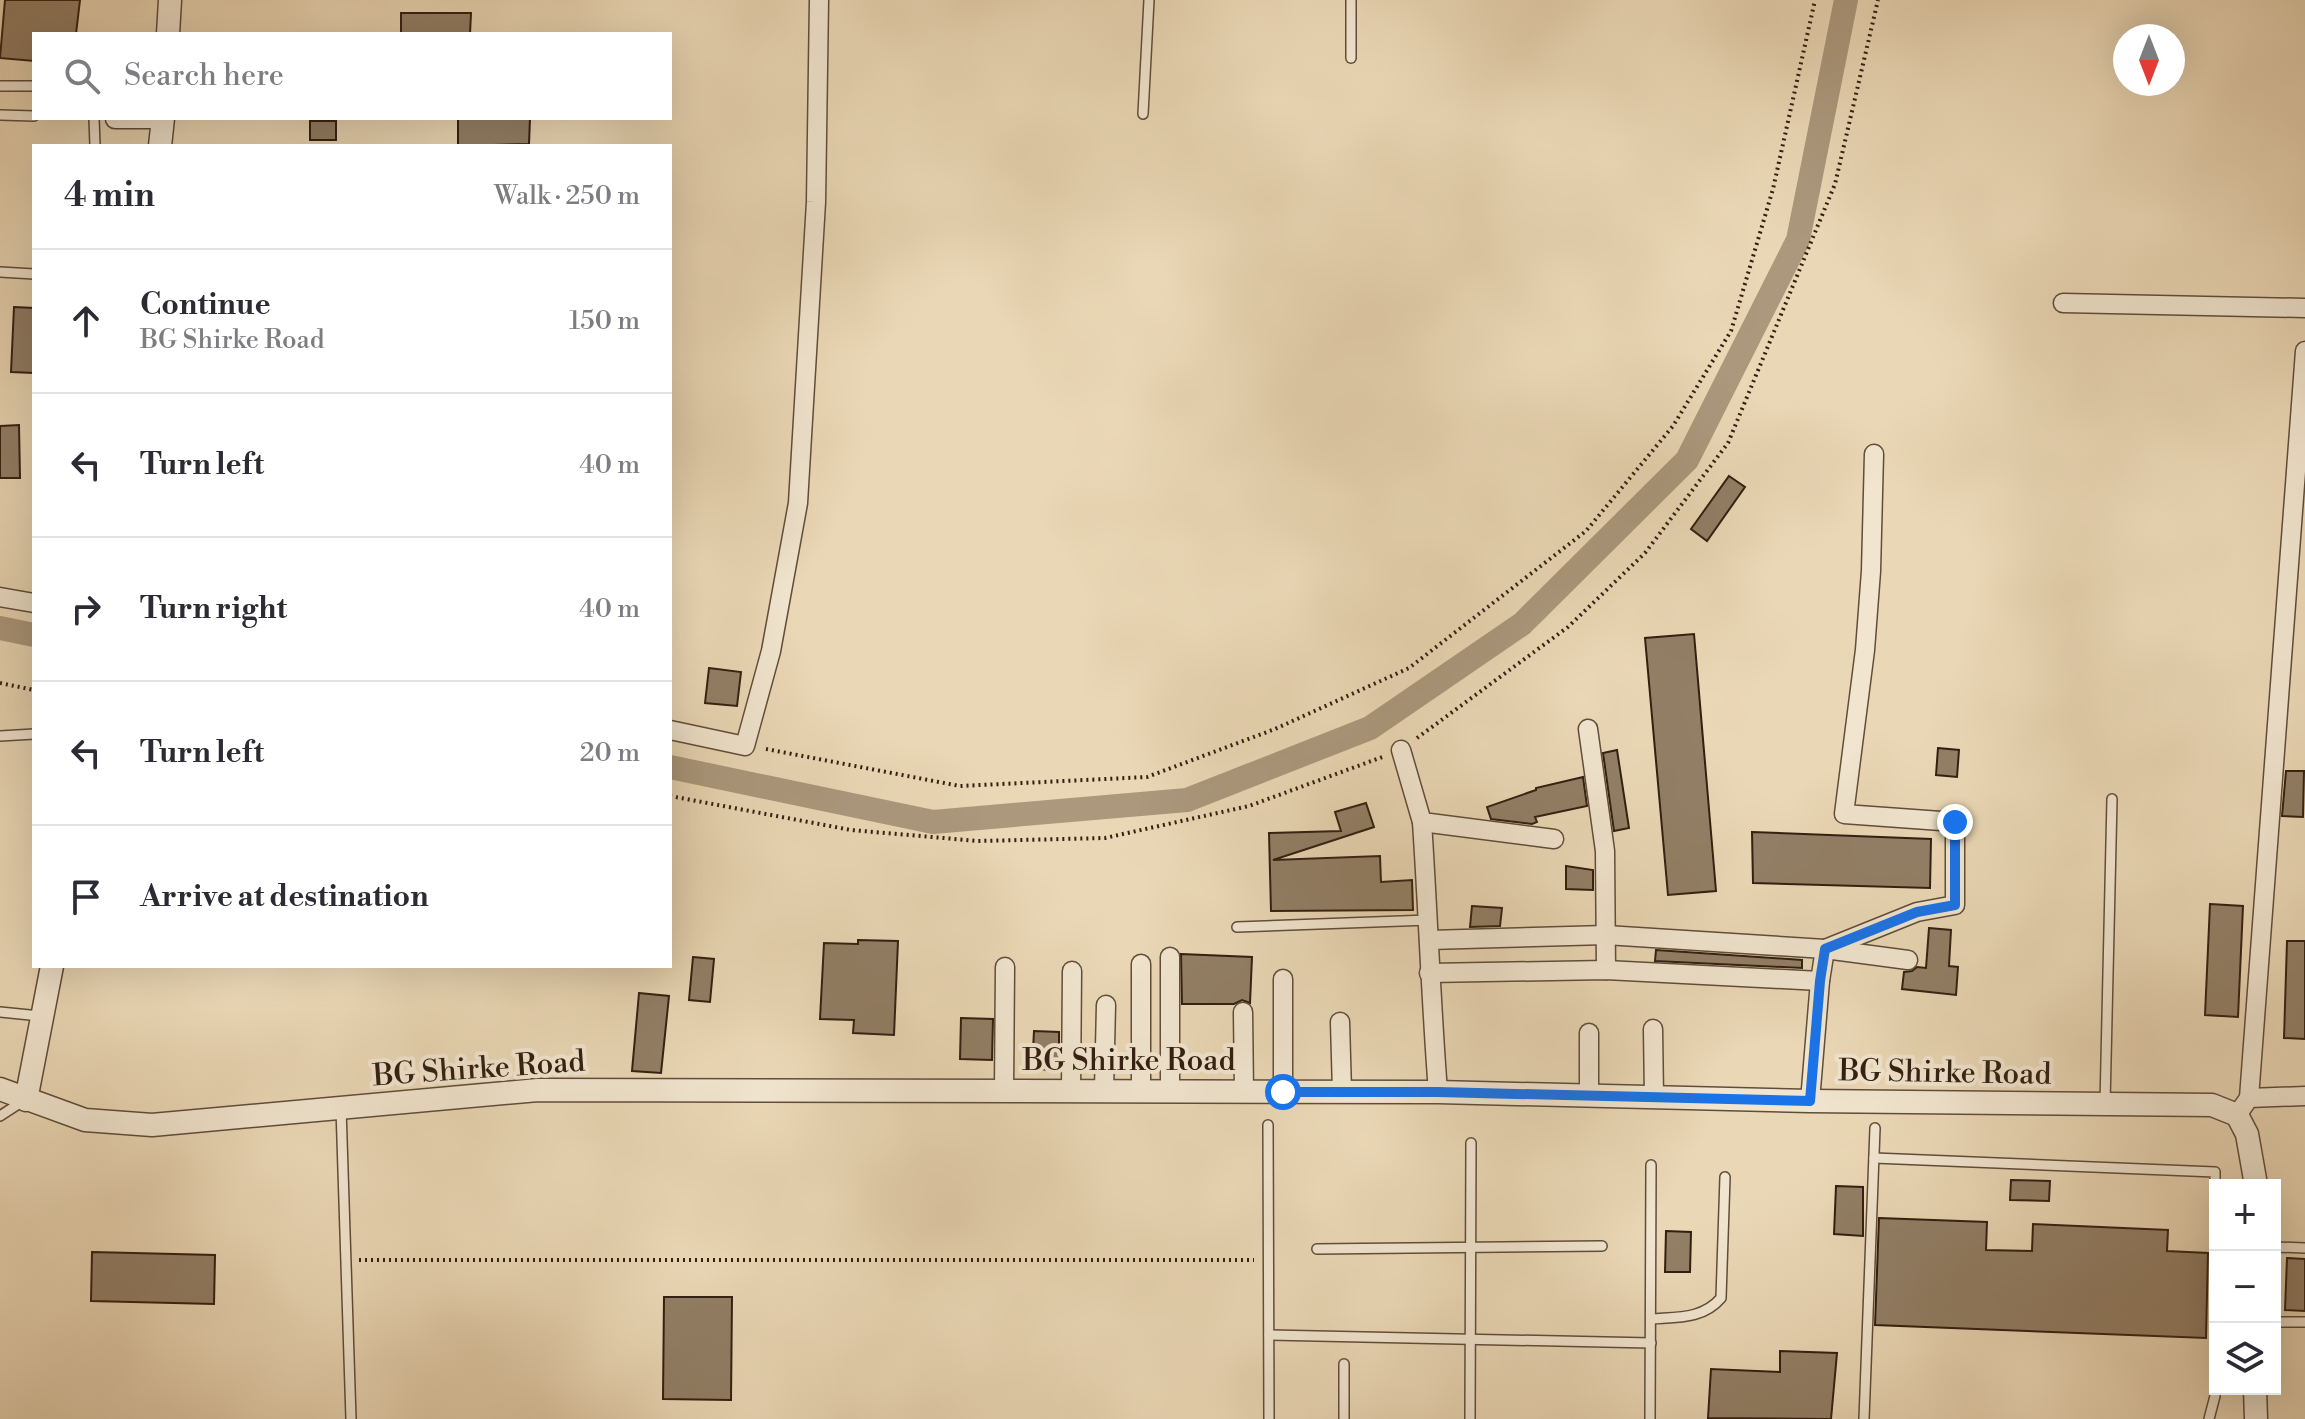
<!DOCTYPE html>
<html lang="en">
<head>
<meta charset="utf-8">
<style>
	body { margin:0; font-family:"Libre Bodoni",serif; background:#f2f2f3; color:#2b2b33 }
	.controls { position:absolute; right:24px; bottom:24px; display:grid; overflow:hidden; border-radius:0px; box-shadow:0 8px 32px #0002 }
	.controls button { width:72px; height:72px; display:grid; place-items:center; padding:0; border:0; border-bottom:2px solid #e1e1e2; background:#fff; color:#2b2b33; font:40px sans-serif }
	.compass { position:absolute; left:2113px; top:24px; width:72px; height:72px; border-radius:50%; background:#fff; box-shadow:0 8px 32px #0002; rotate:180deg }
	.stop { position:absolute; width:24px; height:24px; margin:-18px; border:6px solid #1a73e8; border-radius:50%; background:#fff }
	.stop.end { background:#1a73e8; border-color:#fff; box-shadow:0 2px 8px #0008 }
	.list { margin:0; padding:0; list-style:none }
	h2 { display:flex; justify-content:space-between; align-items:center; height:104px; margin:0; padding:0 32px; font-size:34px }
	h2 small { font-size:26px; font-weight:400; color:#7c7c81 }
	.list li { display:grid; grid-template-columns:52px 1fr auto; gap:24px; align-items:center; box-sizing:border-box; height:144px; padding:0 32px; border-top:2px solid #e1e1e2 }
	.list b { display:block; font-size:30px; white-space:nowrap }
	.list p { margin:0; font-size:26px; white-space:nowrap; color:#7c7c81 }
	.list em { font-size:26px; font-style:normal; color:#7c7c81 }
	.icon { flex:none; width:44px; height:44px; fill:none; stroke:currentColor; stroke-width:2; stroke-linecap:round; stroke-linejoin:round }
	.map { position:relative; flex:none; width:2305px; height:1419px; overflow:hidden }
	.search { position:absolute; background:#fff; box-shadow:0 8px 32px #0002; left:32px; top:32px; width:640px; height:88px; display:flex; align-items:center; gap:20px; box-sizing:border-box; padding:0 28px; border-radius:0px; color:#7c7c81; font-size:30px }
	.panel { position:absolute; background:#fff; box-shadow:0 8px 32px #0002; left:32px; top:144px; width:640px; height:824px; border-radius:0px }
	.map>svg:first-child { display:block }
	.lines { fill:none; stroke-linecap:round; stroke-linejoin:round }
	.canal { stroke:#ab987d; stroke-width:24 }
	.building { fill:#927f66; stroke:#321f11; stroke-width:2 }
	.service-casing { stroke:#604d3a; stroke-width:12 }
	.minor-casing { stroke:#604d3a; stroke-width:21 }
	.tertiary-casing { stroke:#604d3a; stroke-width:25 }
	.path { stroke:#321f11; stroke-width:4; stroke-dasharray:2 4; stroke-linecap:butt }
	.service { stroke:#f1e5cf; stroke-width:9 }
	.minor { stroke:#f1e5cf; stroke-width:18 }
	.tertiary { stroke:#f1e5cf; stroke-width:22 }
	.route { stroke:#1a73e8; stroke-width:10 }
	.labels { text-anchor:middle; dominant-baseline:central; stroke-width:8; stroke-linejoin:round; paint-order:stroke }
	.street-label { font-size:30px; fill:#321f11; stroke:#f1e5cf }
</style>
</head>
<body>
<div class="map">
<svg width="2305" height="1419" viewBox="0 0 2305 1419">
	<rect width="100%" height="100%" fill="#ead7b5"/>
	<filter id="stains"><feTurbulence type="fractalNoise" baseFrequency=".0025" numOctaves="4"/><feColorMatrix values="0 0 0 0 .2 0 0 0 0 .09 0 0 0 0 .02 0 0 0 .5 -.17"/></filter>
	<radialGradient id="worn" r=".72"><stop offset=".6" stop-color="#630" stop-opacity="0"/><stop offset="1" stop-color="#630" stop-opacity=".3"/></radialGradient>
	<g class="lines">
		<!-- canal -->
		<g class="canal">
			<polyline points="0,628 34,635"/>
			<polyline points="670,767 933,822 1187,800 1370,728 1522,624 1687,460 1798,240 1846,0"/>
		</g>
	</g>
	<!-- building -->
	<g class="building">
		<polygon points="5,0 80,0 76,34 34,34 34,61 0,58"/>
		<polygon points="401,13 471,13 470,34 401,34"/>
		<polygon points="458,118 530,118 529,144 458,146"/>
		<rect x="310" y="121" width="26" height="19"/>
		<polygon points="14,307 34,308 34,373 11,372"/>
		<polygon points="19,425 20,478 0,478 0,426"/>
		<polygon points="1729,476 1745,487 1707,541 1691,529"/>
		<polygon points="1694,634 1716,891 1668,895 1645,638"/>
		<polygon points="709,668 741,672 737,706 705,703"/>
		<polygon points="1938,748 1959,750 1957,777 1936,775"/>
		<polygon points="1617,750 1629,828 1614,831 1603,753"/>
		<polygon points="2286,771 2304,771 2303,817 2282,816"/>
		<polygon points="1583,777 1587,806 1535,817 1537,822 1532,824 1491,819 1487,807 1536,790 1536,788"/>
		<polygon points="1366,803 1374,827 1273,860 1380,856 1381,882 1412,880 1413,910 1271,911 1269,833 1341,831 1335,812"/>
		<polygon points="1752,832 1931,839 1930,888 1753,883"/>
		<polygon points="1566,866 1593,870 1593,890 1566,889"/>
		<polygon points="2210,904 2243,906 2238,1017 2205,1015"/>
		<polygon points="1472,906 1502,908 1500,926 1470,927"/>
		<polygon points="1929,928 1951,930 1949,966 1958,967 1956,995 1902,989 1904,972 1912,971 1917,967 1926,968"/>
		<polygon points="858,940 898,941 894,1035 853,1033 854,1020 820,1019 824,943 858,944"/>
		<polygon points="2287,941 2305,941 2305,1039 2284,1038"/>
		<polygon points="1656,950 1802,960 1802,968 1655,961"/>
		<polygon points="1181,954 1252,957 1250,1003 1242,1000 1234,1004 1182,1004"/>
		<polygon points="693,957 714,959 710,1002 689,1000"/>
		<polygon points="639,993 669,996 661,1073 632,1071"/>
		<polygon points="961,1018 993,1019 992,1060 960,1059"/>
		<polygon points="1034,1031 1059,1032 1059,1070 1032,1069"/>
		<polygon points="2011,1180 2050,1181 2049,1201 2010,1200"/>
		<polygon points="1836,1186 1863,1187 1863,1236 1834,1234"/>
		<polygon points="1879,1218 1987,1222 1986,1250 2032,1251 2033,1224 2168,1230 2167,1251 2208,1253 2206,1338 1875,1325"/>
		<polygon points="1666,1231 1691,1232 1690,1272 1665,1272"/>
		<polygon points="92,1252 215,1255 214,1304 91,1301"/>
		<polygon points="2287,1258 2305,1259 2305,1311 2285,1310"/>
		<polygon points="664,1297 732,1297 731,1400 663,1399"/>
		<polygon points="1780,1351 1837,1353 1831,1419 1708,1418 1711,1369 1780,1372"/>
	</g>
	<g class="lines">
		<defs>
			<g id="service">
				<polyline points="1351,0 1351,58"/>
				<polyline points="0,86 34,86"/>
				<polyline points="1143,114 1149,0"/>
				<polyline points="0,115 34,116"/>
				<polyline points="94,118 95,146"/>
				<polyline points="0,272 34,274"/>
				<polyline points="0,736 34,734"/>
				<polyline points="1237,927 1429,920"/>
				<polyline points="0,1012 40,1016"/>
				<polyline points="2105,1104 2112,799"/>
				<polyline points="341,1108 351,1419"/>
				<polyline points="0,1116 23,1101"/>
				<polyline points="1268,1125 1269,1419"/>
				<polyline points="1874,1158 2215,1172 2215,1396 2209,1419"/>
				<polyline points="2275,1247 2305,1248"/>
				<polyline points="1317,1249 1602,1246"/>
				<path d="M1652 1319C1678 1317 1703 1319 1721 1298L1725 1177"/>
				<polyline points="2275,1322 2305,1322"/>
				<polyline points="1269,1335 1651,1343"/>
				<polyline points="1344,1419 1344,1364"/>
				<polyline points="1470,1419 1471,1143"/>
				<polyline points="1650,1419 1651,1165"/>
				<polyline points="1864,1419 1875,1128"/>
			</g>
			<g id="minor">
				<polyline points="115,119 163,119"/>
				<polyline points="2063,303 2305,308"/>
				<polyline points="0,597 34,603"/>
				<polyline points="1588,729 1605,851 1606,970"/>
				<polyline points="670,730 745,746 771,651 798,503 816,202 819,0"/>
				<polyline points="1401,750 1422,822 1554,839"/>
				<path d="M1422 822C1428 912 1431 1002 1438 1092"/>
				<polyline points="1429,940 1606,935 1825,949 1908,960"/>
				<polyline points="1170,957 1170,1090"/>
				<polyline points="1429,973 1606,970 1820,981"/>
				<polyline points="1283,979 1283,1092"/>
				<polyline points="1243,1012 1244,1092"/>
				<polyline points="1340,1022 1342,1092"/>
				<polyline points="1653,1029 1654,1098"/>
				<polyline points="1004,1090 1005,967"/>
				<polyline points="1071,1090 1072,971"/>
				<polyline points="1104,1090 1106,1005"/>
				<polyline points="1141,1090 1141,964"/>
				<polyline points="1589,1096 1589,1033"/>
				<polyline points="2249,1098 2305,1096"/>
				<polyline points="1810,1101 1820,981 1825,949 1917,912 1955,905 1955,822 1844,814 1865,650 1871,571 1874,454"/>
				<polyline points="2237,1115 2249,1098 2305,351"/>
			</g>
			<g id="tertiary">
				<polyline points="168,34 170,0"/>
				<polyline points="160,146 163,118"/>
				<polyline points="0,1089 85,1120 152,1125 538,1090 1438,1092 1810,1101 2212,1105 2237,1115 2247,1134 2256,1185"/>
				<polyline points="26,1100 52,966"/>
				<polyline points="2255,1389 2256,1419"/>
			</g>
		</defs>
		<!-- service casing -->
		<use href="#service" class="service-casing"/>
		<!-- minor casing -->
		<use href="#minor" class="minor-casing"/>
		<!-- tertiary casing -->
		<use href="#tertiary" class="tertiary-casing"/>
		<!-- path -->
		<g class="path">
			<polyline points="0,683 34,690"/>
			<polyline points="1417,738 1568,627 1645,553 1728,443 1835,184 1878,0"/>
			<polyline points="766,749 960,786 1147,777 1275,729 1409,668 1586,531 1673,426 1731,331 1773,189 1815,0"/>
			<polyline points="670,796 851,830 978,841 1105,838 1249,806 1385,756"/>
			<polyline points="359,1260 1254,1260"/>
		</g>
		<!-- service -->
		<use href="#service" class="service"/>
		<!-- minor -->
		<use href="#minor" class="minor"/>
		<!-- tertiary -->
		<use href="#tertiary" class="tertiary"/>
	</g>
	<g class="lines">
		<!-- route -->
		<polyline class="route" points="1283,1092 1438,1092 1810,1101 1820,981 1825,949 1917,912 1955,905 1955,822"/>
	</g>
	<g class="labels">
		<!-- street labels -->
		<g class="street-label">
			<text x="1129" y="1061">BG Shirke Road</text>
			<text transform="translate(479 1069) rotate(-4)">BG Shirke Road</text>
			<text transform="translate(1945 1073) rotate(1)">BG Shirke Road</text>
		</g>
	</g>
	<rect width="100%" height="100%" filter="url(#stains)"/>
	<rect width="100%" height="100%" fill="url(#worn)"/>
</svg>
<div class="controls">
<button>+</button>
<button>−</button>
<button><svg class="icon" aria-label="layers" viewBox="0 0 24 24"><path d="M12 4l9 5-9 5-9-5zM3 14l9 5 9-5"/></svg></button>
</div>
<svg class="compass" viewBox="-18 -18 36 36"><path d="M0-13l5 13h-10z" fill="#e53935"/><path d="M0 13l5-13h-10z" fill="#7c7c81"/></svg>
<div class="stop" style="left:1283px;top:1092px"></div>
<div class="stop end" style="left:1955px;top:822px"></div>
<div class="search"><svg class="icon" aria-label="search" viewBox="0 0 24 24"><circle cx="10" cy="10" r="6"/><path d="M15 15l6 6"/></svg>Search here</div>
<section class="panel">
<h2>4 min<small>Walk · 250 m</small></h2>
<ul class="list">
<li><svg class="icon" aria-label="ahead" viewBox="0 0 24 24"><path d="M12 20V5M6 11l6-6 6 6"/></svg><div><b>Continue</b><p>BG Shirke Road</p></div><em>150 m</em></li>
<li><svg class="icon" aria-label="left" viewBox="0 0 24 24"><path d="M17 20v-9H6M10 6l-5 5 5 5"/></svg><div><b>Turn left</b></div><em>40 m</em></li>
<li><svg class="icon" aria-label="right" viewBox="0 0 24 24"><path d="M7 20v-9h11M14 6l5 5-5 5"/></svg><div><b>Turn right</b></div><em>40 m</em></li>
<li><svg class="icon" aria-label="left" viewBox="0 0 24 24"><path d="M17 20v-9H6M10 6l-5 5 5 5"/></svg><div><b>Turn left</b></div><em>20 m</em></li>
<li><svg class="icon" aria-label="arrive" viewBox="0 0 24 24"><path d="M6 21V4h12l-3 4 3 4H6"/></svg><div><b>Arrive at destination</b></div></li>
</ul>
</section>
</div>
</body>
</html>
